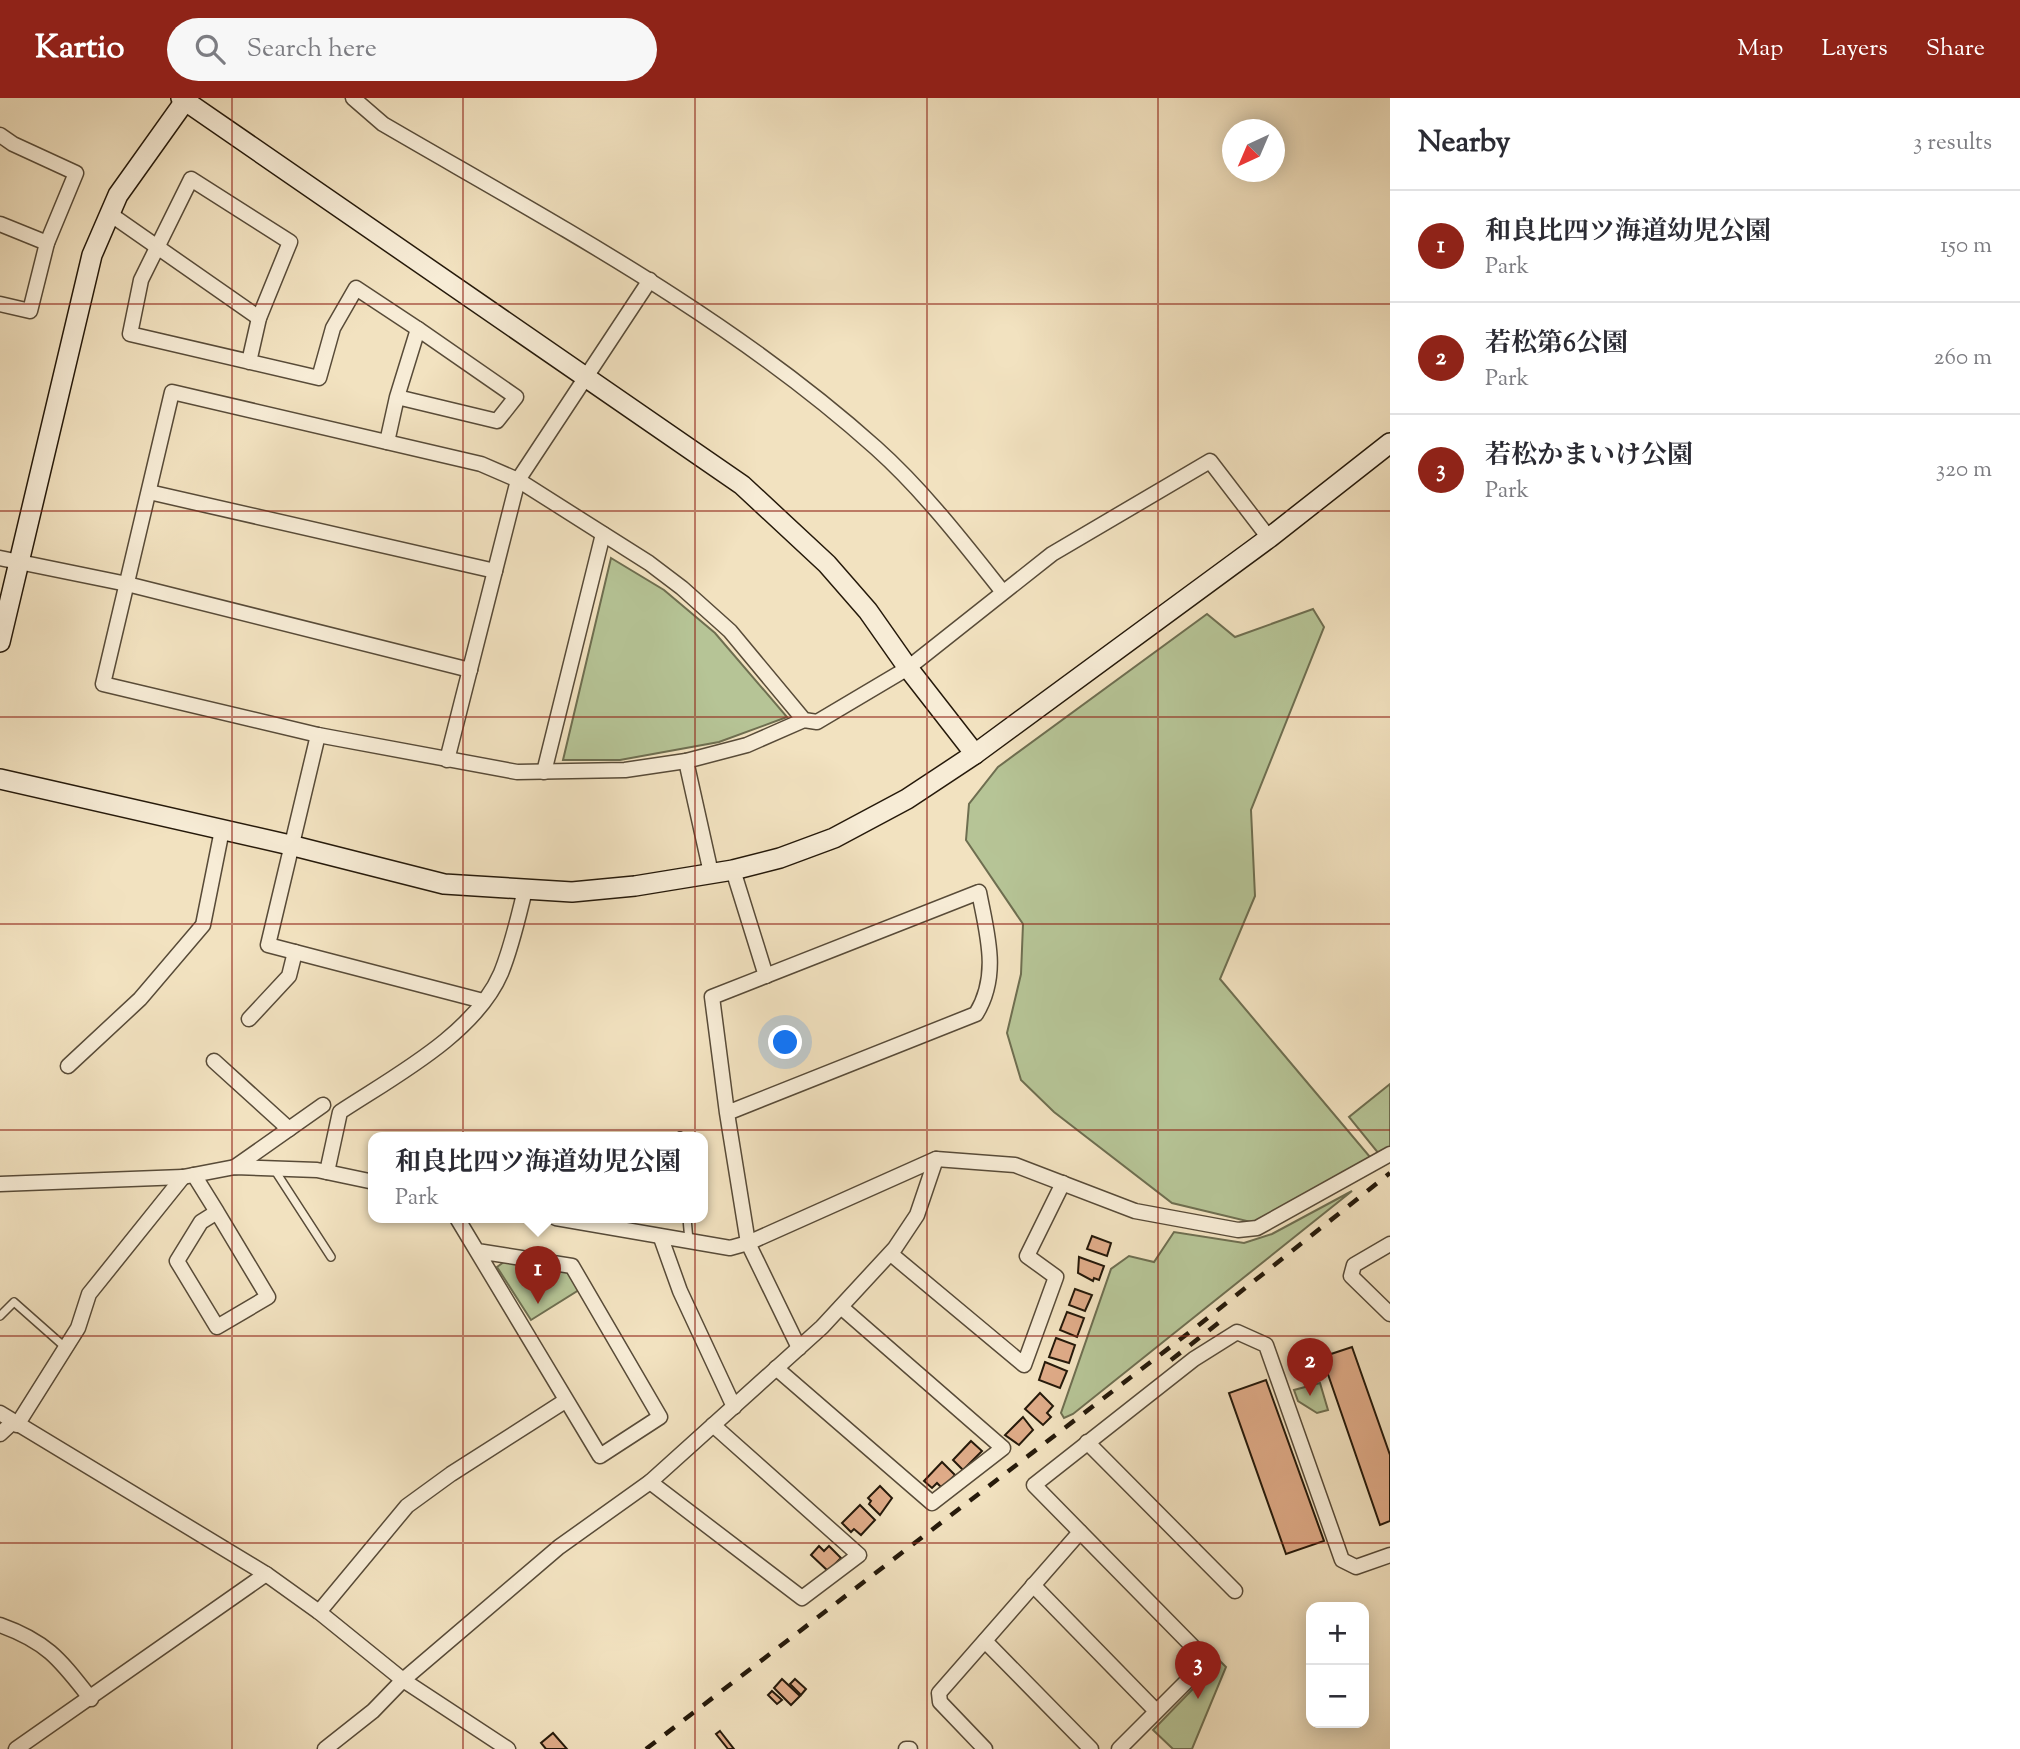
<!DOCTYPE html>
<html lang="en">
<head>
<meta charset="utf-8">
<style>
	body { margin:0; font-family:"Sorts Mill Goudy","Noto Serif JP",serif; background:#f7f7f7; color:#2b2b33 }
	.controls { position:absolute; right:21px; bottom:21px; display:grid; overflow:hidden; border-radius:14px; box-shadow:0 4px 18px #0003 }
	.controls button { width:63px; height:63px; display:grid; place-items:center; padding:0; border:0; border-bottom:2px solid #e1e1e2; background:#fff; color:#2b2b33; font:35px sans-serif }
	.compass { position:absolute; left:1222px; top:21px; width:63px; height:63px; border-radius:50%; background:#fff; box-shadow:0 4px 18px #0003; rotate:224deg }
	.you { position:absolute; left:786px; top:945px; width:24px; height:24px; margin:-18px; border:5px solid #fff; border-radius:50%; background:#1a73e8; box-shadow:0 0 0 10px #1a73e833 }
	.badge { display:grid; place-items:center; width:46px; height:46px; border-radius:50%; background:#8f2418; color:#fff; font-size:23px; font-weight:700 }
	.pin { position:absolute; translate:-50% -58px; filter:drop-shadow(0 2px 4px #0008) }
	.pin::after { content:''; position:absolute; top:37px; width:24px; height:21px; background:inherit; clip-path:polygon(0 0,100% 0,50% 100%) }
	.popup { position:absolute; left:368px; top:1034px; width:340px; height:91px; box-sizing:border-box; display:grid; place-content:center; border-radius:14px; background:#fff; filter:drop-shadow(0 2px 5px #0005); font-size:23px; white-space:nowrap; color:#7c7c81 }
	.popup b { font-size:26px; color:#2b2b33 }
	.popup::after { content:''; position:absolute; left:50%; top:100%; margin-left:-14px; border:14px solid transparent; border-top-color:#fff }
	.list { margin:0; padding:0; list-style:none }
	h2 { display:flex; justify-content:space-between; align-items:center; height:91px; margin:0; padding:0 28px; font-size:30px }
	h2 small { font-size:23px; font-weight:400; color:#7c7c81 }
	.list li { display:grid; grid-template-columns:46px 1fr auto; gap:21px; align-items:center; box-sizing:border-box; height:112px; padding:0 28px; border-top:2px solid #e1e1e2 }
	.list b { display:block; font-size:26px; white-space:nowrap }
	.list p { margin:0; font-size:23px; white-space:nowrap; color:#7c7c81 }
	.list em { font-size:23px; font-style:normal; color:#7c7c81 }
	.icon { flex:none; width:38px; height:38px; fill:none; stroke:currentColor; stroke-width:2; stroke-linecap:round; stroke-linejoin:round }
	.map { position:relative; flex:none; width:1390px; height:1651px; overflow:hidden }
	header { display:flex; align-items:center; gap:42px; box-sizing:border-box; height:98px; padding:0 35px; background:#8f2418; color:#fff }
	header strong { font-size:33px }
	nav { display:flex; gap:38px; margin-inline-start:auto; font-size:24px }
	.search { width:490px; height:63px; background:#f7f7f7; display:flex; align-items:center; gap:18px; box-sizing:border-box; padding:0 24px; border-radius:38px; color:#7c7c81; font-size:26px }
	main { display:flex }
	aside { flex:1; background:#fff }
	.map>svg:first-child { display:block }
	.green { fill:#b6c496; stroke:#6e6e50; stroke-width:2 }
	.building { fill:#dfab88; stroke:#25190a; stroke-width:2 }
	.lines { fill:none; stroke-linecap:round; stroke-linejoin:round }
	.lane-casing { stroke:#584b38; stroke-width:10 }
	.street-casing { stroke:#584b38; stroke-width:17 }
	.secondary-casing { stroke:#25190a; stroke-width:22 }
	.lane { stroke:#f7ecd6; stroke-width:7 }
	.street { stroke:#f7ecd6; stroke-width:14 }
	.secondary { stroke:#f7ecd6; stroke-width:19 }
	.rail { stroke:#25190a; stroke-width:4.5; stroke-dasharray:12 12; stroke-linecap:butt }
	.grid { fill:none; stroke:#8f2418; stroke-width:2; stroke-opacity:0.55 }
</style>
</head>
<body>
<header>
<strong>Kartio</strong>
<div class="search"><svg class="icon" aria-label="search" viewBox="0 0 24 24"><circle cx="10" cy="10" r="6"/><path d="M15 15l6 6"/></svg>Search here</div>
<nav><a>Map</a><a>Layers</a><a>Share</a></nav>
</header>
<main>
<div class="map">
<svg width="1390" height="1651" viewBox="0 0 1390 1651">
	<rect width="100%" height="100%" fill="#f2e2c0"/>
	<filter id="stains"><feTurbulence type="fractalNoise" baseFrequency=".00286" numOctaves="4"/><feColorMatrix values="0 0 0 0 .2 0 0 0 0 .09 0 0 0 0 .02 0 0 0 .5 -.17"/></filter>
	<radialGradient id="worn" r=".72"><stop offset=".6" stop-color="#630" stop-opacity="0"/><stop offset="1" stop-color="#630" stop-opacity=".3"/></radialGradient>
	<!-- green -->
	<g class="green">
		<polygon points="611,460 664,492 715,535 787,619 719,644 620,662 563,662"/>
		<polygon points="1313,511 1324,529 1251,712 1255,798 1220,881 1370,1059 1255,1125 1172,1105 1054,1014 1021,982 1007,935 1021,876 1023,826 966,742 969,706 998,669 1207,516 1235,539"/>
		<polygon points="1390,986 1390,1050 1379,1056 1349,1019"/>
		<polygon points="1352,1093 1073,1316 1064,1320 1061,1315 1111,1171 1129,1158 1154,1164 1174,1134 1244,1145 1272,1136"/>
		<polygon points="508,1161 565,1172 582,1190 531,1222 497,1169"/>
		<polygon points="1320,1285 1328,1312 1317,1315 1298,1303 1294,1292"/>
		<polygon points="1220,1563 1226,1569 1192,1651 1173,1651 1153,1632"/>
	</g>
	<!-- building -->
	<g class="building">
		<polygon points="1092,1138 1111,1145 1107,1158 1087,1151"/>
		<polygon points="1079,1159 1104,1168 1099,1182 1094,1180 1093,1183 1078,1175"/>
		<polygon points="1075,1191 1092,1197 1085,1213 1069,1207"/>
		<polygon points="1067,1214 1084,1220 1077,1239 1060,1232"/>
		<polygon points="1056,1240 1075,1247 1069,1265 1049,1259"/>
		<polygon points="1352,1249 1390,1357 1390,1423 1380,1427 1322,1259"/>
		<polygon points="1045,1264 1067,1273 1060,1290 1039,1282"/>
		<polygon points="1266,1282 1324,1443 1286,1456 1229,1295"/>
		<polygon points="1040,1295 1053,1308 1047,1315 1051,1319 1043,1327 1025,1311"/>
		<polygon points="1023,1319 1033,1332 1019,1347 1005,1337"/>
		<polygon points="971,1343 982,1353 963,1372 953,1362"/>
		<polygon points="942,1364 955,1377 942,1390 937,1385 932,1390 924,1383"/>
		<polygon points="880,1388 892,1400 880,1417 869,1406 871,1403 868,1400"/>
		<polygon points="860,1407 875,1422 861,1437 854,1431 851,1434 842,1425"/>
		<polygon points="819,1448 824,1453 829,1448 841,1460 828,1473 811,1457"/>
		<polygon points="782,1581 800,1598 791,1607 774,1590"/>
		<polygon points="795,1581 806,1591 801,1597 790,1586"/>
		<polygon points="772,1593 782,1602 777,1606 768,1597"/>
		<polygon points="720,1633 734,1651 728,1651 716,1636"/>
		<polygon points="553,1635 567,1651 546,1651 541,1645"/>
	</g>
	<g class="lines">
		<defs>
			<g id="lane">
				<polyline points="680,1038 680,1040"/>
				<polyline points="274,1071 331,1159"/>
				<polyline points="687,1120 689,1143"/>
				<polyline points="0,1218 14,1204 66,1250"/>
			</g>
			<g id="street">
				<path d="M353 0 383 26C553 125 729 218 876 350 923 392 963 444 1002 493"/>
				<polyline points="0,37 13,46 76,75 47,145 30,213 0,206"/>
				<polyline points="110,116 259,220"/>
				<polyline points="0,126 47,145"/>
				<polyline points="249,264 259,220 290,144 191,81 141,182 130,236 319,280 333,230 356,190 418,231"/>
				<polyline points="387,344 397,299 497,323 516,299 418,231 397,299"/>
				<polyline points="149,394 495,473"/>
				<polyline points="0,460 127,486 470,572"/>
				<polyline points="804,622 730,533 682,490 649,465 518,382 481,366 172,294 103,586 318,637 517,674 625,672 686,663 747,647 804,622 817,624 908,570 1052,456 1210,363 1269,440"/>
				<polyline points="318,637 268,847 483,903"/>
				<polyline points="447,662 518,382 650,182"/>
				<polyline points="686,663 711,775"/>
				<polyline points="544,674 603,436"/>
				<polyline points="733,772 766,878"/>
				<polyline points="249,921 289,878 295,854"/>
				<polyline points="214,963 289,1031"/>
				<polyline points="68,968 140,901 203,827 222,732"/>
				<path d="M727 1015 976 916C1000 877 987 836 979 794L712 899 727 1015 748 1145 799 1250"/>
				<polyline points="235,1069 323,1007"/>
				<path d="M327 1074 340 1014C393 979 475 936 501 875 512 848 518 820 525 792"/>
				<polyline points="194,1077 217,1114 201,1124 177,1163 217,1229 268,1199 217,1114"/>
				<polyline points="0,1086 183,1079 235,1069 317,1072 374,1084"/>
				<polyline points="457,1120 600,1358 660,1319 572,1168 477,1153"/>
				<polyline points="556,1120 730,1150 748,1145 936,1061 1015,1067 1135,1113 1238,1132 1257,1130 1390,1056"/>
				<polyline points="661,1140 680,1193 734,1309"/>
				<polyline points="1390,1146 1354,1167 1351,1178 1390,1216"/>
				<polyline points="891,1156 1024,1267 1056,1179 1027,1158 1063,1085"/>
				<polyline points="776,1270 932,1405 1003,1350 841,1209"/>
				<polyline points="0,1315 266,1476 319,1514 403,1582 508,1651"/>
				<polyline points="17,1327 78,1230 89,1196 183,1079"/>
				<polyline points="0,1336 13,1324"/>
				<polyline points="1087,1344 1235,1493"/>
				<polyline points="650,1384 802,1500 859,1457 713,1327"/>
				<polyline points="1033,1487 1156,1613"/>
				<polyline points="319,1514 407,1408 451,1376 565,1303"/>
				<path d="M0 1527C48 1544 61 1563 91 1601"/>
				<polyline points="985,1543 1091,1651"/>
				<polyline points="16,1651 266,1476"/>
				<polyline points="325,1651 373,1613 403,1582 559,1449 650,1384 822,1229 895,1150 917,1117 936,1061"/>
				<polyline points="906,1651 910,1651"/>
				<polyline points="985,1651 940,1604 939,1595 1080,1434"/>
				<polyline points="1119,1651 1202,1568 1202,1558 1034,1387 1194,1261 1237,1234 1266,1247 1342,1462 1356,1469 1390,1457"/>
			</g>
			<g id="secondary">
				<polyline points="181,0 742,387 827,466 868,513 908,570 975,656"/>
				<polyline points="0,544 92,157 118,97 185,3"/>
				<polyline points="0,681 290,747 444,786 572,794 635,788 733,772 780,760 834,740 907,701 975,656 1269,440 1390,345"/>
			</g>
		</defs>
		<!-- lane casing -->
		<use href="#lane" class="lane-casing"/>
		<!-- street casing -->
		<use href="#street" class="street-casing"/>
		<!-- secondary casing -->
		<use href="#secondary" class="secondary-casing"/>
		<!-- lane -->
		<use href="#lane" class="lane"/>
		<!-- street -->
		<use href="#street" class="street"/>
		<!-- secondary -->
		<use href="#secondary" class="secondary"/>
		<!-- rail -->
		<g class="rail">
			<polyline points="1171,1262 1226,1219"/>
			<polyline points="646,1651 1195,1230 1390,1075"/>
		</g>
	</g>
	<!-- grid -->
	<path class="grid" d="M232 0V1651M463 0V1651M695 0V1651M927 0V1651M1158 0V1651M0 206H1390M0 413H1390M0 619H1390M0 826H1390M0 1032H1390M0 1238H1390M0 1445H1390"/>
	<rect width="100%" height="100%" filter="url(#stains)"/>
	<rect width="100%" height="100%" fill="url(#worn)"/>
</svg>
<div class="controls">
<button>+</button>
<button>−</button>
</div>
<svg class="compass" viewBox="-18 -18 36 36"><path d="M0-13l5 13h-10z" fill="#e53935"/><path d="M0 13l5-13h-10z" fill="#7c7c81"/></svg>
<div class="you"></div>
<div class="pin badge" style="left:538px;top:1206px">1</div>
<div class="popup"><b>和良比四ツ海道幼児公園</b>Park</div>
<div class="pin badge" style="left:1310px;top:1298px">2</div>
<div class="pin badge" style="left:1198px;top:1601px">3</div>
</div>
<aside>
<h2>Nearby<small>3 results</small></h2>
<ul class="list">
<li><span class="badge">1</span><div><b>和良比四ツ海道幼児公園</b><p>Park</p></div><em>150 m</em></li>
<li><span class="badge">2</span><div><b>若松第6公園</b><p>Park</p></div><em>260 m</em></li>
<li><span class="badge">3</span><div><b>若松かまいけ公園</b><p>Park</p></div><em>320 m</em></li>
</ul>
</aside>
</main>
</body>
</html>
